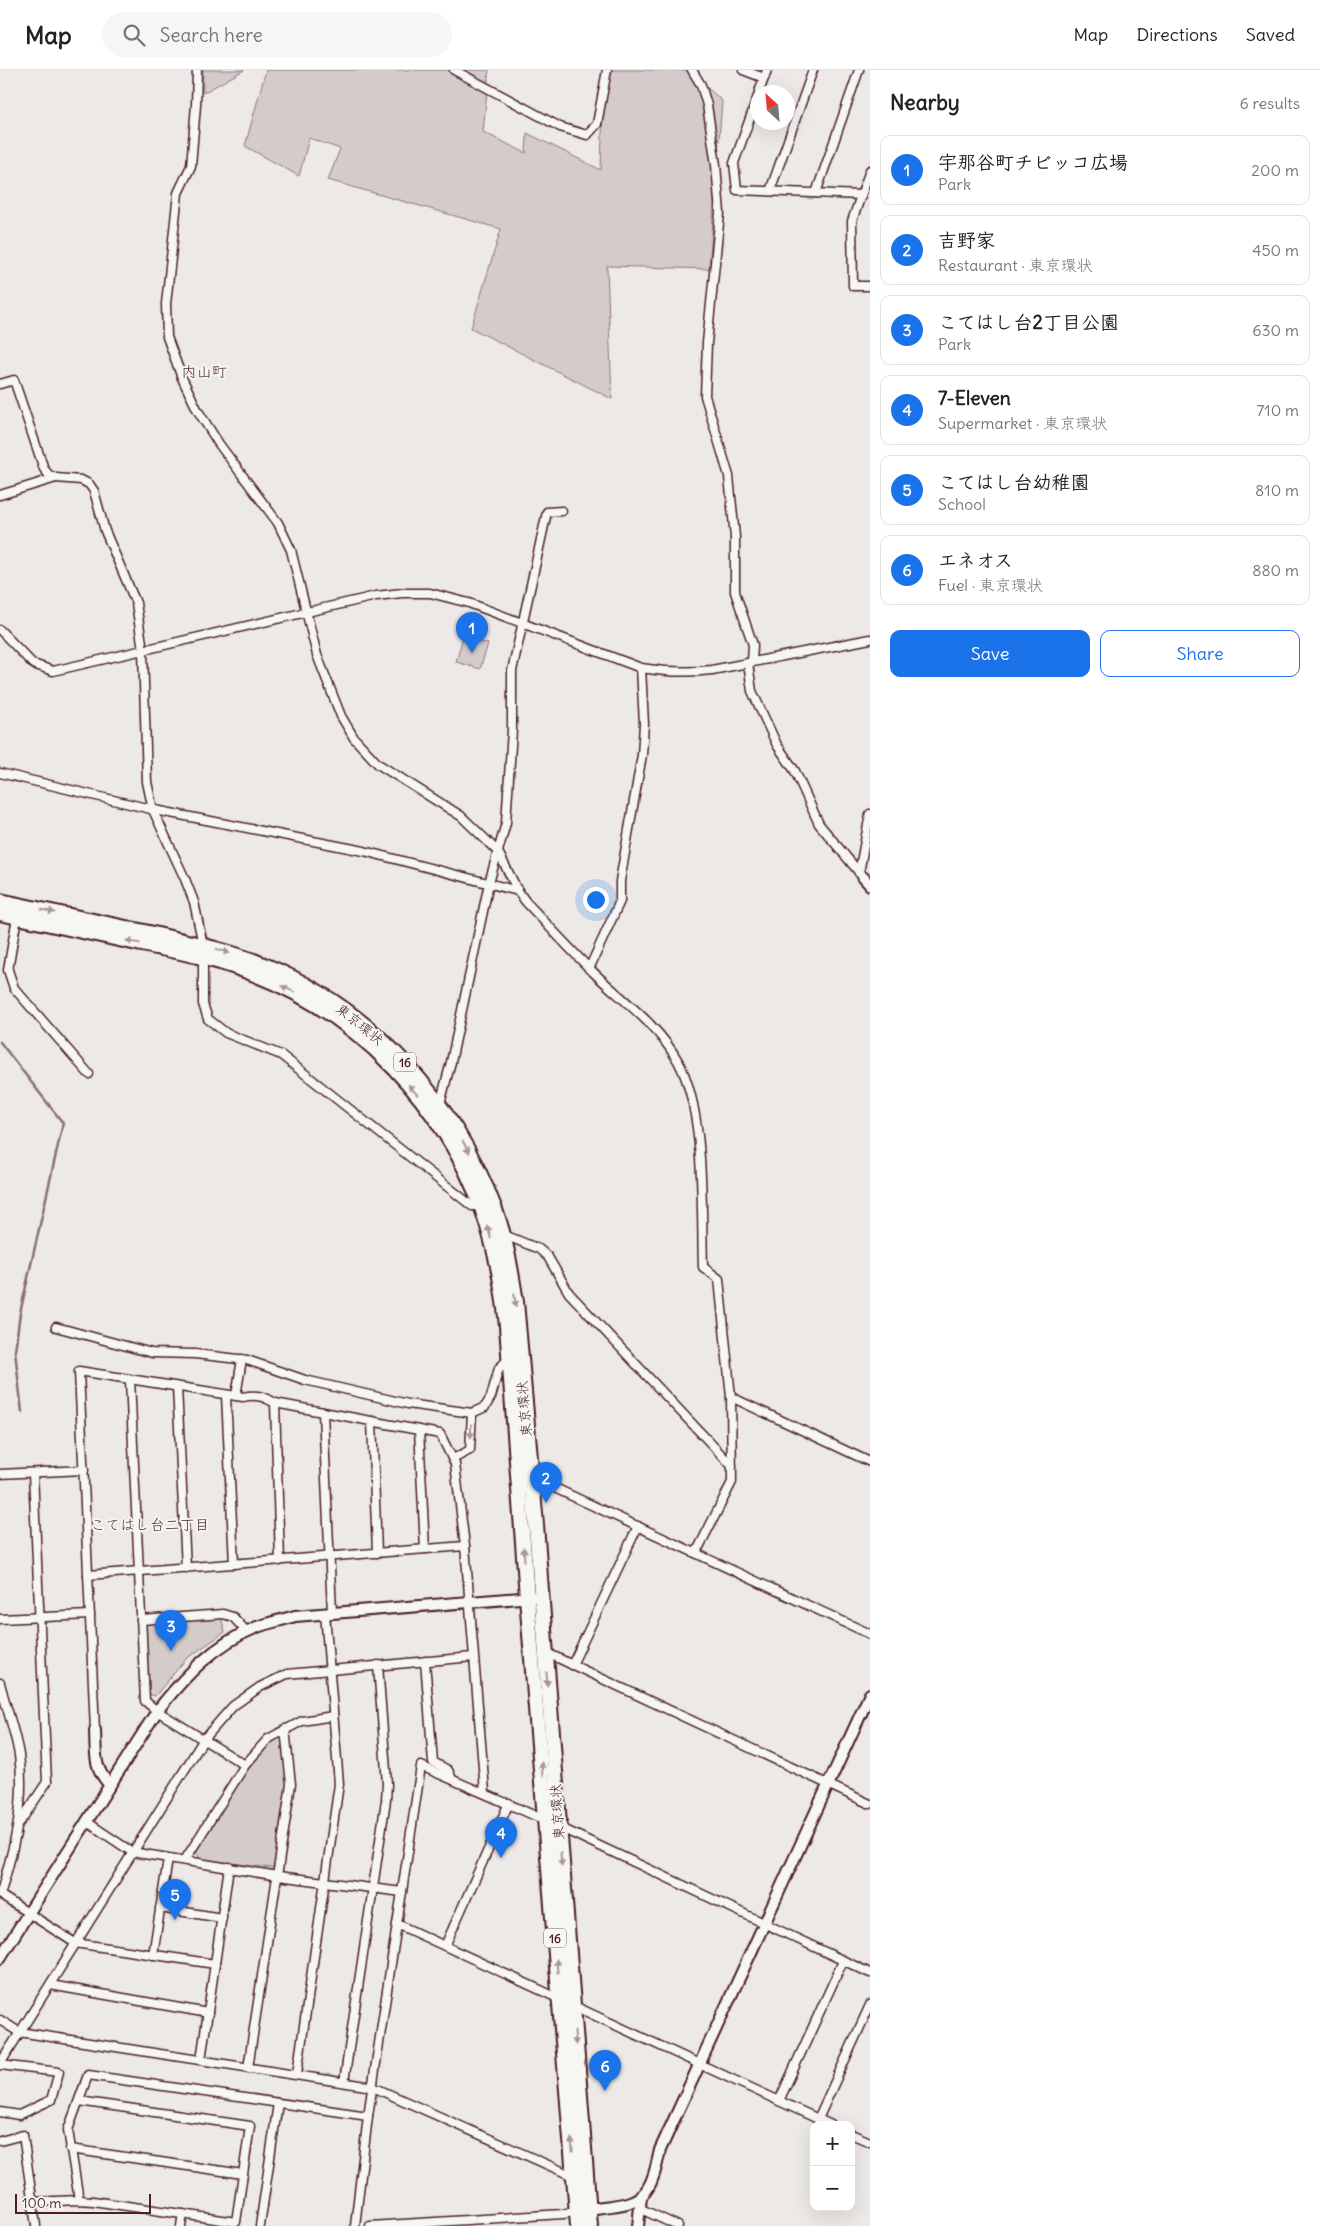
<!DOCTYPE html>
<html lang="en">
<head>
<meta charset="utf-8">
<style>
	body { margin:0; font-family:Delius,"Klee One",sans-serif; background:#f6f6f6; color:#222 }
	.controls { position:absolute; right:15px; bottom:15px; display:grid; overflow:hidden; border-radius:10px; box-shadow:0 5px 20px #0002 }
	.controls button { width:45px; height:45px; display:grid; place-items:center; padding:0; border:0; border-bottom:1px solid #e0e0e0; background:#fff; color:#222; font:25px sans-serif }
	.compass { position:absolute; left:750px; top:15px; width:45px; height:45px; border-radius:50%; background:#fff; box-shadow:0 5px 20px #0002; rotate:334deg }
	.scale { position:absolute; left:15px; bottom:12px; width:136px; box-sizing:border-box; padding-left:5px; border:2px solid #4a1f2b; border-top:0; font-size:14px; line-height:18px; white-space:nowrap; color:#4a1f2b; -webkit-text-stroke:4px #f6f6f2; paint-order:stroke }
	.you { position:absolute; left:595px; top:829px; width:18px; height:18px; margin:-12px; border:4px solid #fff; border-radius:50%; background:#1a73e8; box-shadow:0 0 0 8px #1a73e833 }
	.badge { display:grid; place-items:center; width:32px; height:32px; border-radius:50%; background:#1a73e8; color:#fff; font-size:16px; font-weight:700 }
	.pin { position:absolute; translate:-50% -41px; filter:drop-shadow(0 1px 2px #0008) }
	.pin::after { content:''; position:absolute; top:26px; width:18px; height:15px; background:inherit; clip-path:polygon(0 0,100% 0,50% 100%) }
	.list { margin:0; padding:0; list-style:none }
	h2 { display:flex; justify-content:space-between; align-items:center; height:65px; margin:0; padding:0 20px; font-size:21px }
	h2 small { font-size:16px; font-weight:400; color:#767676 }
	.list li { display:grid; grid-template-columns:32px 1fr auto; gap:15px; align-items:center; box-sizing:border-box; height:70px; margin:0 10px 10px; padding:0 10px; border:1px solid #e0e0e0; border-radius:10px }
	.list b { display:block; font-size:19px; white-space:nowrap }
	.list p { margin:0; font-size:16px; white-space:nowrap; color:#767676 }
	.list em { font-size:16px; font-style:normal; color:#767676 }
	.actions { display:flex; gap:10px; padding:15px 20px }
	.actions a { flex:1; padding:11px 0; border:1px solid #1a73e8; border-radius:10px; text-align:center; font-size:18px; color:#1a73e8 }
	.actions .main { background:#1a73e8; color:#fff }
	.icon { flex:none; width:28px; height:28px; fill:none; stroke:currentColor; stroke-width:2; stroke-linecap:round; stroke-linejoin:round }
	.map { position:relative; flex:none; width:870px; height:2156px; overflow:hidden }
	header { display:flex; align-items:center; gap:30px; box-sizing:border-box; height:70px; padding:0 25px; background:#fff; border-bottom:1px solid #e0e0e0 }
	header strong { font-size:24px }
	nav { display:flex; gap:28px; margin-inline-start:auto; font-size:18px }
	.search { width:350px; height:45px; background:#f6f6f6; display:flex; align-items:center; gap:12px; box-sizing:border-box; padding:0 18px; border-radius:28px; color:#767676; font-size:19px }
	main { display:flex }
	aside { flex:1; background:#fff }
	.map>svg:first-child { display:block }
	.green { fill:#d4cbca; stroke:#8f757a }
	.lines { fill:none; stroke-linecap:round; stroke-linejoin:round }
	.stream { stroke:#886e73; stroke-width:2.5 }
	.street-casing { stroke:#4a1f2b; stroke-width:11 }
	.secondary-casing { stroke:#4a1f2b; stroke-width:14 }
	.highway-casing { stroke:#4a1f2b; stroke-width:18 }
	.street { stroke:#f6f6f2; stroke-width:8 }
	.secondary { stroke:#f6f6f2; stroke-width:10 }
	.highway { stroke:#f6f6f2; stroke-width:14 }
	.oneway { fill:#a99598 }
	.labels { text-anchor:middle; dominant-baseline:central; stroke-width:4; stroke-linejoin:round; paint-order:stroke }
	.shield { fill:#f6f6f2; stroke:#7e6067; stroke-width:1 }
	.shield-label { font-size:12px; font-weight:bold; fill:#4a1f2b }
	.street-label { font-size:14px; fill:#4a1f2b; stroke:#f6f6f2 }
	.neighbourhood-label { font-size:15px; fill:#4a1f2b; stroke:#f6f6f2 }
</style>
</head>
<body>
<header>
<strong>Map</strong>
<div class="search"><svg class="icon" aria-label="search" viewBox="0 0 24 24"><circle cx="10" cy="10" r="6"/><path d="M15 15l6 6"/></svg>Search here</div>
<nav><a>Map</a><a>Directions</a><a>Saved</a></nav>
</header>
<main>
<div class="map">
<svg width="870" height="2156" viewBox="0 0 870 2156">
	<rect width="100%" height="100%" fill="#ece9e6"/>
	<filter id="ink" filterUnits="userSpaceOnUse"><feTurbulence type="fractalNoise" baseFrequency=".02" numOctaves="2"/><feDisplacementMap in="SourceGraphic" scale="10" xChannelSelector="R" yChannelSelector="G"/><feConvolveMatrix kernelMatrix="1 2 1 2 8 2 1 2 1" color-interpolation-filters="sRGB"/></filter>
	<g filter="url(#ink)">
		<!-- green -->
		<g class="green">
			<polygon points="203,0 244,0 203,23"/>
			<polygon points="266,0 489,0 483,62 526,83 527,63 601,100 604,0 688,0 722,31 709,199 607,196 612,329 471,258 501,159 328,110 340,79 309,68 299,106 245,76"/>
			<polygon points="463,567 488,574 480,599 456,592"/>
			<polygon points="221,1547 225,1562 186,1589 155,1626 148,1624 144,1557 149,1553"/>
			<path d="M280 1667 284 1669 288 1716 277 1795 271 1798 200 1789 196 1782C221 1743 242 1695 280 1667Z"/>
		</g>
		<g class="lines">
			<!-- stream -->
			<polyline class="stream" points="0,972 63,1053 20,1243 15,1281 22,1342"/>
			<defs>
				<g id="street">
					<path d="M197 0 196 35 191 96 178 123 166 234 167 267 182 308 198 341 219 374 278 453 291 480 317 585 341 646 354 668 378 694 461 746 485 769 498 782 518 821 526 832C547 854 568 877 589 898 619 928 657 953 678 991 706 1042 701 1138 703 1197L719 1209 731 1327 732 1412 696 1483"/>
					<polyline points="454,0 560,57 587,65 597,54 607,0"/>
					<polyline points="692,0 701,15 707,35 716,95 720,143 707,273 705,326 729,406 735,467 735,522 753,575 752,592"/>
					<polyline points="743,0 764,8"/>
					<polyline points="759,22 767,0"/>
					<polyline points="758,26 734,93 737,120 861,125"/>
					<polyline points="870,100 852,151 853,216 870,216"/>
					<polyline points="770,121 813,0"/>
					<polyline points="816,123 859,0"/>
					<polyline points="0,314 14,310 44,399 49,405 56,408 81,410 89,414 94,421 105,461 136,533 143,580 147,712 153,740 185,809 194,832 203,875 203,934 208,949 226,963 281,985 472,1136 481,1136"/>
					<polyline points="0,425 56,408"/>
					<path d="M0 560 33 594 53 601 376 526 402 523H430L469 533 641 598C666 602 687 603 712 600L870 569"/>
					<polyline points="748,593 752,621 777,675 795,701 819,754 863,807"/>
					<polyline points="0,703 155,740 364,781 518,821"/>
					<polyline points="859,803 870,744"/>
					<polyline points="17,847 8,900 14,918 89,1004"/>
					<polyline points="589,899 620,831 620,811 642,685 644,654 641,598"/>
					<polyline points="440,1034 451,992 489,813 506,753 512,660 512,601 547,442 562,441"/>
					<polyline points="502,1164 539,1179 548,1187 569,1223 732,1396"/>
					<polyline points="56,1257 152,1283 195,1284 247,1290 305,1310 408,1334 472,1343 485,1337 491,1327 499,1298 510,1288"/>
					<polyline points="130,1310 145,1631 157,1641 245,1695"/>
					<polyline points="177,1317 186,1498"/>
					<polyline points="226,1325 234,1494"/>
					<polyline points="236,1326 242,1289"/>
					<polyline points="731,1327 870,1392"/>
					<polyline points="275,1333 280,1491"/>
					<polyline points="323,1342 332,1542"/>
					<polyline points="372,1351 377,1483"/>
					<polyline points="419,1360 425,1479"/>
					<polyline points="453,1389 470,1380 472,1343"/>
					<polyline points="0,1404 84,1400"/>
					<polyline points="531,1407 870,1564"/>
					<polyline points="88,1505 465,1476"/>
					<polyline points="0,1549 90,1545"/>
					<polyline points="141,1550 223,1544 233,1547 247,1562"/>
					<polyline points="545,1582 870,1734"/>
					<polyline points="425,1591 433,1692 448,1700 452,1709"/>
					<polyline points="572,1595 638,1456"/>
					<path d="M0 1613C6 1637 15 1661 19 1685 26 1733 14 1779 0 1825L75 1873 215 1894"/>
					<path d="M95 1660 79 1301 243 1327C256 1324 263 1326 275 1333L440 1364 455 1394 465 1476 485 1722"/>
					<polyline points="20,1752 47,1712 33,1403"/>
					<polyline points="87,1752 132,1782 278,1806 402,1822"/>
					<polyline points="557,1756 870,1903"/>
					<polyline points="185,1790 245,1695 268,1669 302,1651 333,1646"/>
					<polyline points="160,1838 222,1848"/>
					<polyline points="397,1854 562,1930"/>
					<polyline points="445,1876 509,1733"/>
					<polyline points="153,1885 168,1789"/>
					<polyline points="50,1915 208,1943"/>
					<polyline points="572,1935 831,2055"/>
					<polyline points="0,1950 19,1962 373,2017 575,2107"/>
					<polyline points="201,1990 229,1797"/>
					<polyline points="0,1994 204,1669 233,1636 260,1617 287,1604 473,1587"/>
					<polyline points="0,1995 59,2002 51,2030 19,2045 0,2042"/>
					<polyline points="248,1998 291,1714 285,1659"/>
					<polyline points="297,2004 339,1714 325,1543"/>
					<polyline points="344,2012 386,1730 387,1714 378,1595"/>
					<polyline points="779,2031 843,1891"/>
					<polyline points="818,2049 870,1935"/>
					<polyline points="851,2064 870,2072"/>
					<polyline points="0,2071 23,2065 36,2156"/>
					<polyline points="70,2079 243,2104"/>
					<polyline points="79,2130 68,2060 88,2005 368,2046"/>
					<polyline points="33,2132 79,2130 93,2131 236,2152 250,2056 79,2031"/>
					<polyline points="641,2139 678,2156"/>
					<polyline points="181,2156 183,2144"/>
					<polyline points="260,2156 278,2033"/>
					<polyline points="355,2156 368,2046 421,1696 547,1751"/>
					<polyline points="370,2156 563,2144 577,2141"/>
				</g>
				<g id="secondary">
					<polyline points="863,807 870,815"/>
					<path d="M95 1660C96 1682 93 1698 110 1715"/>
					<path d="M0 1888 157 1641C185 1606 214 1574 257 1557 269 1553 282 1550 295 1546L533 1527"/>
					<path d="M582 2140C603 2135 636 2139 648 2118 655 2107 657 2093 660 2080L870 1624"/>
					<polyline points="638,2156 641,2127"/>
				</g>
				<g id="highway">
					<path d="M0 831C47 841 93 851 140 861 182 871 224 879 264 895 372 939 454 1031 495 1140 506 1169 511 1201 516 1232L536 1455 590 2156"/>
					<path d="M0 843C46 853 91 863 137 873 177 881 219 889 257 905 360 945 444 1034 482 1138 495 1175 503 1216 507 1256L527 1527 578 2156"/>
				</g>
			</defs>
			<!-- street casing -->
			<use href="#street" class="street-casing"/>
			<!-- secondary casing -->
			<use href="#secondary" class="secondary-casing"/>
			<!-- highway casing -->
			<use href="#highway" class="highway-casing"/>
			<!-- street -->
			<use href="#street" class="street"/>
			<!-- secondary -->
			<use href="#secondary" class="secondary"/>
			<!-- highway -->
			<use href="#highway" class="highway"/>
		</g>
		<!-- one-way arrows -->
		<defs><path id="oneway-solid" d="M-6-.8H1V-3.2L6.5 0L1 3.2V.8H-6Z" transform="scale(1.25)"/></defs>
		<g class="oneway">
			<use href="#oneway-solid" transform="translate(48 841) rotate(12)"/>
			<use href="#oneway-solid" transform="translate(133 872) rotate(-168)"/>
			<use href="#oneway-solid" transform="translate(223 881) rotate(18)"/>
			<use href="#oneway-solid" transform="translate(288 919) rotate(-154)"/>
			<use href="#oneway-solid" transform="translate(413 1020) rotate(-131)"/>
			<use href="#oneway-solid" transform="translate(466 1077) rotate(61)"/>
			<use href="#oneway-solid" transform="translate(489 1162) rotate(-105)"/>
			<use href="#oneway-solid" transform="translate(515 1230) rotate(83)"/>
			<use href="#oneway-solid" transform="translate(471 1361) rotate(92)"/>
			<use href="#oneway-solid" transform="translate(524 1484) rotate(-94)"/>
			<use href="#oneway-solid" transform="translate(547 1609) rotate(86)"/>
			<use href="#oneway-solid" transform="translate(542 1699) rotate(-95)"/>
			<use href="#oneway-solid" transform="translate(561 1789) rotate(85)"/>
			<use href="#oneway-solid" transform="translate(557 1896) rotate(-95)"/>
			<use href="#oneway-solid" transform="translate(575 1968) rotate(86)"/>
			<use href="#oneway-solid" transform="translate(572 2075) rotate(-95)"/>
		</g>
	</g>
	<g class="labels">
		<!-- shield labels -->
		<g class="shield">
			<rect x="394" y="982.5" width="22" height="19" rx="4"/>
			<rect x="544" y="1858.5" width="22" height="19" rx="4"/>
		</g>
		<g class="shield-label">
			<text x="405" y="992">16</text>
			<text x="555" y="1868">16</text>
		</g>
		<!-- street labels -->
		<g class="street-label">
			<text transform="translate(360 954) rotate(39)">東京環状</text>
			<text transform="translate(524 1339) rotate(-95)">東京環状</text>
			<text transform="translate(557 1742) rotate(-94)">東京環状</text>
		</g>
		<!-- neighbourhood labels -->
		<g class="neighbourhood-label">
			<text x="204" y="301">内山町</text>
			<text x="150" y="1454">こてはし台二丁目</text>
		</g>
	</g>
</svg>
<div class="controls">
<button>+</button>
<button>−</button>
</div>
<svg class="compass" viewBox="-18 -18 36 36"><path d="M0-13l5 13h-10z" fill="#e53935"/><path d="M0 13l5-13h-10z" fill="#767676"/></svg>
<div class="scale">100 m</div>
<div class="you"></div>
<div class="pin badge" style="left:472px;top:583px">1</div>
<div class="pin badge" style="left:546px;top:1433px">2</div>
<div class="pin badge" style="left:171px;top:1581px">3</div>
<div class="pin badge" style="left:501px;top:1788px">4</div>
<div class="pin badge" style="left:175px;top:1850px">5</div>
<div class="pin badge" style="left:605px;top:2021px">6</div>
</div>
<aside>
<h2>Nearby<small>6 results</small></h2>
<ul class="list">
<li><span class="badge">1</span><div><b>宇那谷町チビッコ広場</b><p>Park</p></div><em>200 m</em></li>
<li><span class="badge">2</span><div><b>吉野家</b><p>Restaurant · 東京環状</p></div><em>450 m</em></li>
<li><span class="badge">3</span><div><b>こてはし台2丁目公園</b><p>Park</p></div><em>630 m</em></li>
<li><span class="badge">4</span><div><b>7-Eleven</b><p>Supermarket · 東京環状</p></div><em>710 m</em></li>
<li><span class="badge">5</span><div><b>こてはし台幼稚園</b><p>School</p></div><em>810 m</em></li>
<li><span class="badge">6</span><div><b>エネオス</b><p>Fuel · 東京環状</p></div><em>880 m</em></li>
</ul>
<div class="actions"><a class="main">Save</a><a>Share</a></div>
</aside>
</main>
</body>
</html>
